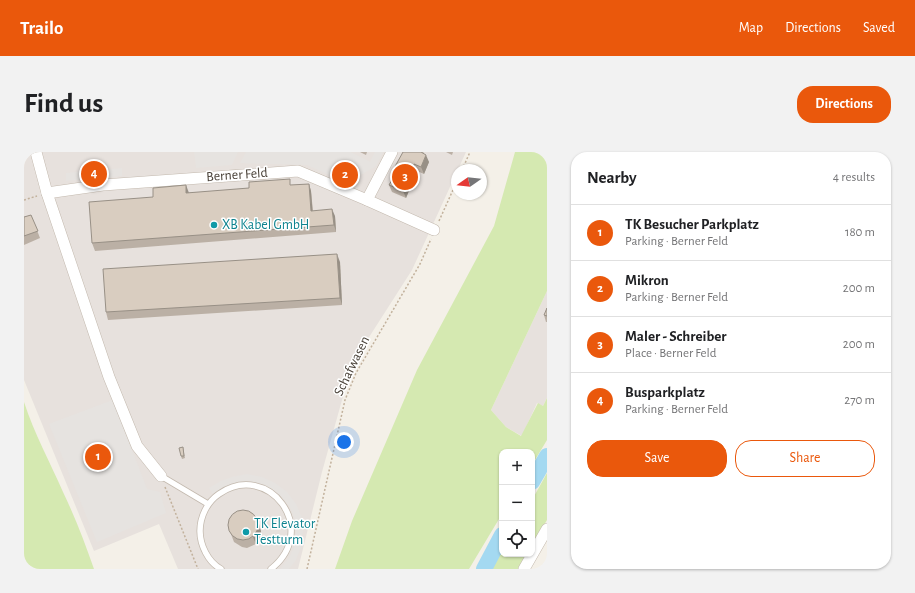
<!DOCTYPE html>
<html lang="en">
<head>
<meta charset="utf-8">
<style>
	body { margin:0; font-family:"Alegreya Sans",sans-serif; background:#f2f2f2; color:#202124 }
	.controls { position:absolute; right:12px; bottom:12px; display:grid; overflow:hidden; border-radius:8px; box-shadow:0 1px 3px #0004 }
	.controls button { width:36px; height:36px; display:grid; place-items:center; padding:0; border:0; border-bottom:1px solid #e0e0e0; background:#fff; color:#202124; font:20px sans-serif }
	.compass { position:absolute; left:427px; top:12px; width:36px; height:36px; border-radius:50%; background:#fff; box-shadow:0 1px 3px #0004; rotate:256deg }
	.you { position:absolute; left:320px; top:290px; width:14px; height:14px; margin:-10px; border:3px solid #fff; border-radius:50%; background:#1a73e8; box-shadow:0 0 0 6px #1a73e833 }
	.badge { display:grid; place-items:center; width:26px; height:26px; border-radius:50%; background:#ea580c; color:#fff; font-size:13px; font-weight:700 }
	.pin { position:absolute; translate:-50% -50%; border:2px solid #fff; box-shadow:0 1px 4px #0006 }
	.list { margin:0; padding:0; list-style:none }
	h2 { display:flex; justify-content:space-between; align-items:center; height:52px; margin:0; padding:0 16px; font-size:17px }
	h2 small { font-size:13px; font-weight:400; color:#757577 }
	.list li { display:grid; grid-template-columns:26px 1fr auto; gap:12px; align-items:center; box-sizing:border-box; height:56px; padding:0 16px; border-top:1px solid #e0e0e0 }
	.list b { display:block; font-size:15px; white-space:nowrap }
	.list p { margin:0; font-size:13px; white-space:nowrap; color:#757577 }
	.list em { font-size:13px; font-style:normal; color:#757577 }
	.actions { display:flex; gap:8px; padding:12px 16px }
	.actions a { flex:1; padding:9px 0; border:1px solid #ea580c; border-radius:16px; text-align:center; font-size:14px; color:#ea580c }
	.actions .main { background:#ea580c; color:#fff }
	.icon { flex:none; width:22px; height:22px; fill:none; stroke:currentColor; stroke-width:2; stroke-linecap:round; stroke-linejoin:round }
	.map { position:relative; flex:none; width:523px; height:417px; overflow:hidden; border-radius:16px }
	header { display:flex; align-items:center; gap:24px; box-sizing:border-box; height:56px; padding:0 20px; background:#ea580c; color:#fff }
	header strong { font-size:19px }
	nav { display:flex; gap:22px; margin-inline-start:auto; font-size:14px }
	.intro { display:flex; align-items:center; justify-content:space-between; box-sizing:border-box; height:96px; padding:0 24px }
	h1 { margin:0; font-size:28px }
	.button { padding:10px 18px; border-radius:16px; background:#ea580c; color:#fff; font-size:14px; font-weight:700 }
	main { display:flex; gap:24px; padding:0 24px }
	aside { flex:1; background:#fff; border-radius:16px; box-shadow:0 1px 3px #0004 }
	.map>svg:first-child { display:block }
	.industrial { fill:#e7e1dd }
	.green { fill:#d5e9b1 }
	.parking { fill:#e6e3e0 }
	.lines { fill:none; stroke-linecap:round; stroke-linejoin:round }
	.river { stroke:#a4d9f1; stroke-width:16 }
	.service-casing { stroke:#c3b9ae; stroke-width:7 }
	.minor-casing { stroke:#c3b9ae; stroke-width:12 }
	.path { stroke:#c2b19c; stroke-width:1.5; stroke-dasharray:2 2; stroke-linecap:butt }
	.service { stroke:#fff; stroke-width:5.5 }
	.minor { stroke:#fff; stroke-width:11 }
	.rail { stroke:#979797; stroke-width:2.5; stroke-dasharray:5 5; stroke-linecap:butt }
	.wall { fill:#bbb0a5 }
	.shaded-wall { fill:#989086 }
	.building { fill:#d9cdc0; stroke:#989086 }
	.culture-dot { fill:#0f9aa8; stroke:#fff; stroke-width:1.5 }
	.labels { text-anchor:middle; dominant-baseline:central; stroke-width:3; stroke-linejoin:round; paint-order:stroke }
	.street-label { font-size:14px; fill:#484037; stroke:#fff }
	.culture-label { font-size:14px; fill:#0d838f; stroke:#fff; text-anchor:start }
</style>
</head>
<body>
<header>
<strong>Trailo</strong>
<nav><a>Map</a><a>Directions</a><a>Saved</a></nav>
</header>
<div class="intro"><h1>Find us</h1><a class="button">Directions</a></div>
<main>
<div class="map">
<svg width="523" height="417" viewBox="0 0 523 417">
	<rect width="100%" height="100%" fill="#f4f0e8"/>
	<!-- industrial -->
	<g class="industrial">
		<polygon points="0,0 442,0 388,118 340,193 323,230 298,320 274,417 154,417 135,372 70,399 0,228"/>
		<polygon points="523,139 523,246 519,254 513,251 498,284 482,275 467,258"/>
	</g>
	<!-- green -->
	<g class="green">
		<polygon points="491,0 523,0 523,139 467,258 482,275 497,284 514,251 519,254 523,246 523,288 508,313 508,300 478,300 478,362 445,417 311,417 328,369 393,218 470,74"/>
		<path d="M0 250C10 281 26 310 39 340 51 365 61 391 70 417H0Z"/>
		<polygon points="523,321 523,368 508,393 508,348"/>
		<polygon points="478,399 478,402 503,402 494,417 467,417"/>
	</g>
	<!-- parking -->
	<g class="parking">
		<polygon points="170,0 214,0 208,13 172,16"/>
		<polygon points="222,0 326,0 346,10 351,0 359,0 352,14 323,31 283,13 216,11"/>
		<polygon points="98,16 98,24 42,29 42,21"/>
		<polygon points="89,248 123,337 136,340 142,361 73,390 25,272"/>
		<polygon points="223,322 238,325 251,331 263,340 272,352 278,366 279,380 277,395 272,408 265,417 256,417 265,406 271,393 272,378 271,367 266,355 258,345 248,337 236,332 224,329 200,335 189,342 185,336 197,329 208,325"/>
	</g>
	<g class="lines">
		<!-- river -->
		<g class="river">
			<polyline points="508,330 523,304"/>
			<polyline points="460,417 478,383"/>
		</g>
		<defs>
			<g id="service">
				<polyline points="137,324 184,352"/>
				<path d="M197 417C184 410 176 393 176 379 176 365 183 350 195 342 244 308 297 377 247 417"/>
			</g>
			<g id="minor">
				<polyline points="12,0 23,41 85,225 113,294 137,324"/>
				<polyline points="23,41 79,33 274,19 343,48 368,0"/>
				<polyline points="343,48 410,78"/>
				<polyline points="500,417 523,377"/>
			</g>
		</defs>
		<!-- service casing -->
		<use href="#service" class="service-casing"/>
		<!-- minor casing -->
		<use href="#minor" class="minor-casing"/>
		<!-- path -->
		<g class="path">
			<polyline points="438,18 446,0"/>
			<polyline points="0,48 13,44"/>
			<polyline points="415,69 433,29"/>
			<polyline points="141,335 174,417"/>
			<polyline points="283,417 321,248 332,221 396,112 407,87"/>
		</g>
		<!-- service -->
		<use href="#service" class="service"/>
		<!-- minor -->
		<use href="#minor" class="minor"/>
		<!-- rail -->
		<polyline class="rail" points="523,417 523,416"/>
	</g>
	<!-- wall -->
	<g class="wall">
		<polygon points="336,0 343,0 342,3"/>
		<polygon points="379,0 400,0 399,1 405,10 400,22 393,19 382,46 368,40 365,33 370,25 368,20"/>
		<polygon points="422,0 429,0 428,3"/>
		<polygon points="285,32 287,39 289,59 311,64 312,80 71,99 68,91 129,45 165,41"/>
		<polygon points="7,63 16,86 0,93 0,65"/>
		<polygon points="316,110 318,153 84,168 82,160"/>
		<polygon points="523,156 523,170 522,170 520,163"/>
		<polygon points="159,295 161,306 158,307 157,304"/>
		<polygon points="204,374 237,379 235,389 232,392 223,396 218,395 210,390"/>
	</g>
	<!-- shaded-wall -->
	<g class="shaded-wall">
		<polygon points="402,3 405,10 400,22 397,15"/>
		<polygon points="390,12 393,19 382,46 379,39"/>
		<polygon points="285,32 287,39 289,66 287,59"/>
		<polygon points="162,33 165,41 165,48 162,41"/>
		<polygon points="308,57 311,64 312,80 310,73"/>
		<polygon points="313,102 316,110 318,153 316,146"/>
		<polygon points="235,372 237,379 235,389 232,392 229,385"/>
	</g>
	<!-- building -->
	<g class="building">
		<polygon points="379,0 397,0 402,3 397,15 390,12 379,39 365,33 371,23 368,20"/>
		<polygon points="266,27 266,33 285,32 287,59 308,57 310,73 68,91 65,50 129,45 129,36 162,33 162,41 225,36 225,30"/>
		<polygon points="7,63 14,79 0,84 0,65"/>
		<polygon points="313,102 316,146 82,160 79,117"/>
		<polygon points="523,156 523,164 520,163"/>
		<polygon points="159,295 160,304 157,304 155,296"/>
		<circle cx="219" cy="373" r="15"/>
	</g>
	<!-- markers -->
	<g class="culture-dot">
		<circle cx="190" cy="73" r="4"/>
		<circle cx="222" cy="380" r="4"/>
	</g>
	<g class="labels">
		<!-- street labels -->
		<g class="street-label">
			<text transform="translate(213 23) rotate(-4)">Berner Feld</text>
			<text transform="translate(328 214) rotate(-64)">Schafwasen</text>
		</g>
		<!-- culture labels -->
		<g class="culture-label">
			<text x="198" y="73">XB Kabel GmbH</text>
			<text x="230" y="372">TK Elevator<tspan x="230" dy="16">Testturm</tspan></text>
		</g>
	</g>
</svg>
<div class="controls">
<button>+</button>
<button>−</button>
<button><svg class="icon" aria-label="locate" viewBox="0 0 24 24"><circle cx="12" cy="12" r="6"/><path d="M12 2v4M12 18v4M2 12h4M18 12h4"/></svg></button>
</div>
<svg class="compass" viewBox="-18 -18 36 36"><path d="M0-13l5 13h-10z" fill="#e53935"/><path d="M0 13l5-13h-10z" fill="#757577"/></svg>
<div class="you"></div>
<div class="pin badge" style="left:74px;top:305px">1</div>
<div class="pin badge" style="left:321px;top:23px">2</div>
<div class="pin badge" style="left:381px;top:25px">3</div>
<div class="pin badge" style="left:70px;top:22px">4</div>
</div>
<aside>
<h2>Nearby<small>4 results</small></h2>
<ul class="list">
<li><span class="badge">1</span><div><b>TK Besucher Parkplatz</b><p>Parking · Berner Feld</p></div><em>180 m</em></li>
<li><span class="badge">2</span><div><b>Mikron</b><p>Parking · Berner Feld</p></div><em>200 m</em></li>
<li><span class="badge">3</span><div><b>Maler - Schreiber</b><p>Place · Berner Feld</p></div><em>200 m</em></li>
<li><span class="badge">4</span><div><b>Busparkplatz</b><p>Parking · Berner Feld</p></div><em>270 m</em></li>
</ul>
<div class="actions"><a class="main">Save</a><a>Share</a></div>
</aside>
</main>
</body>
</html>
